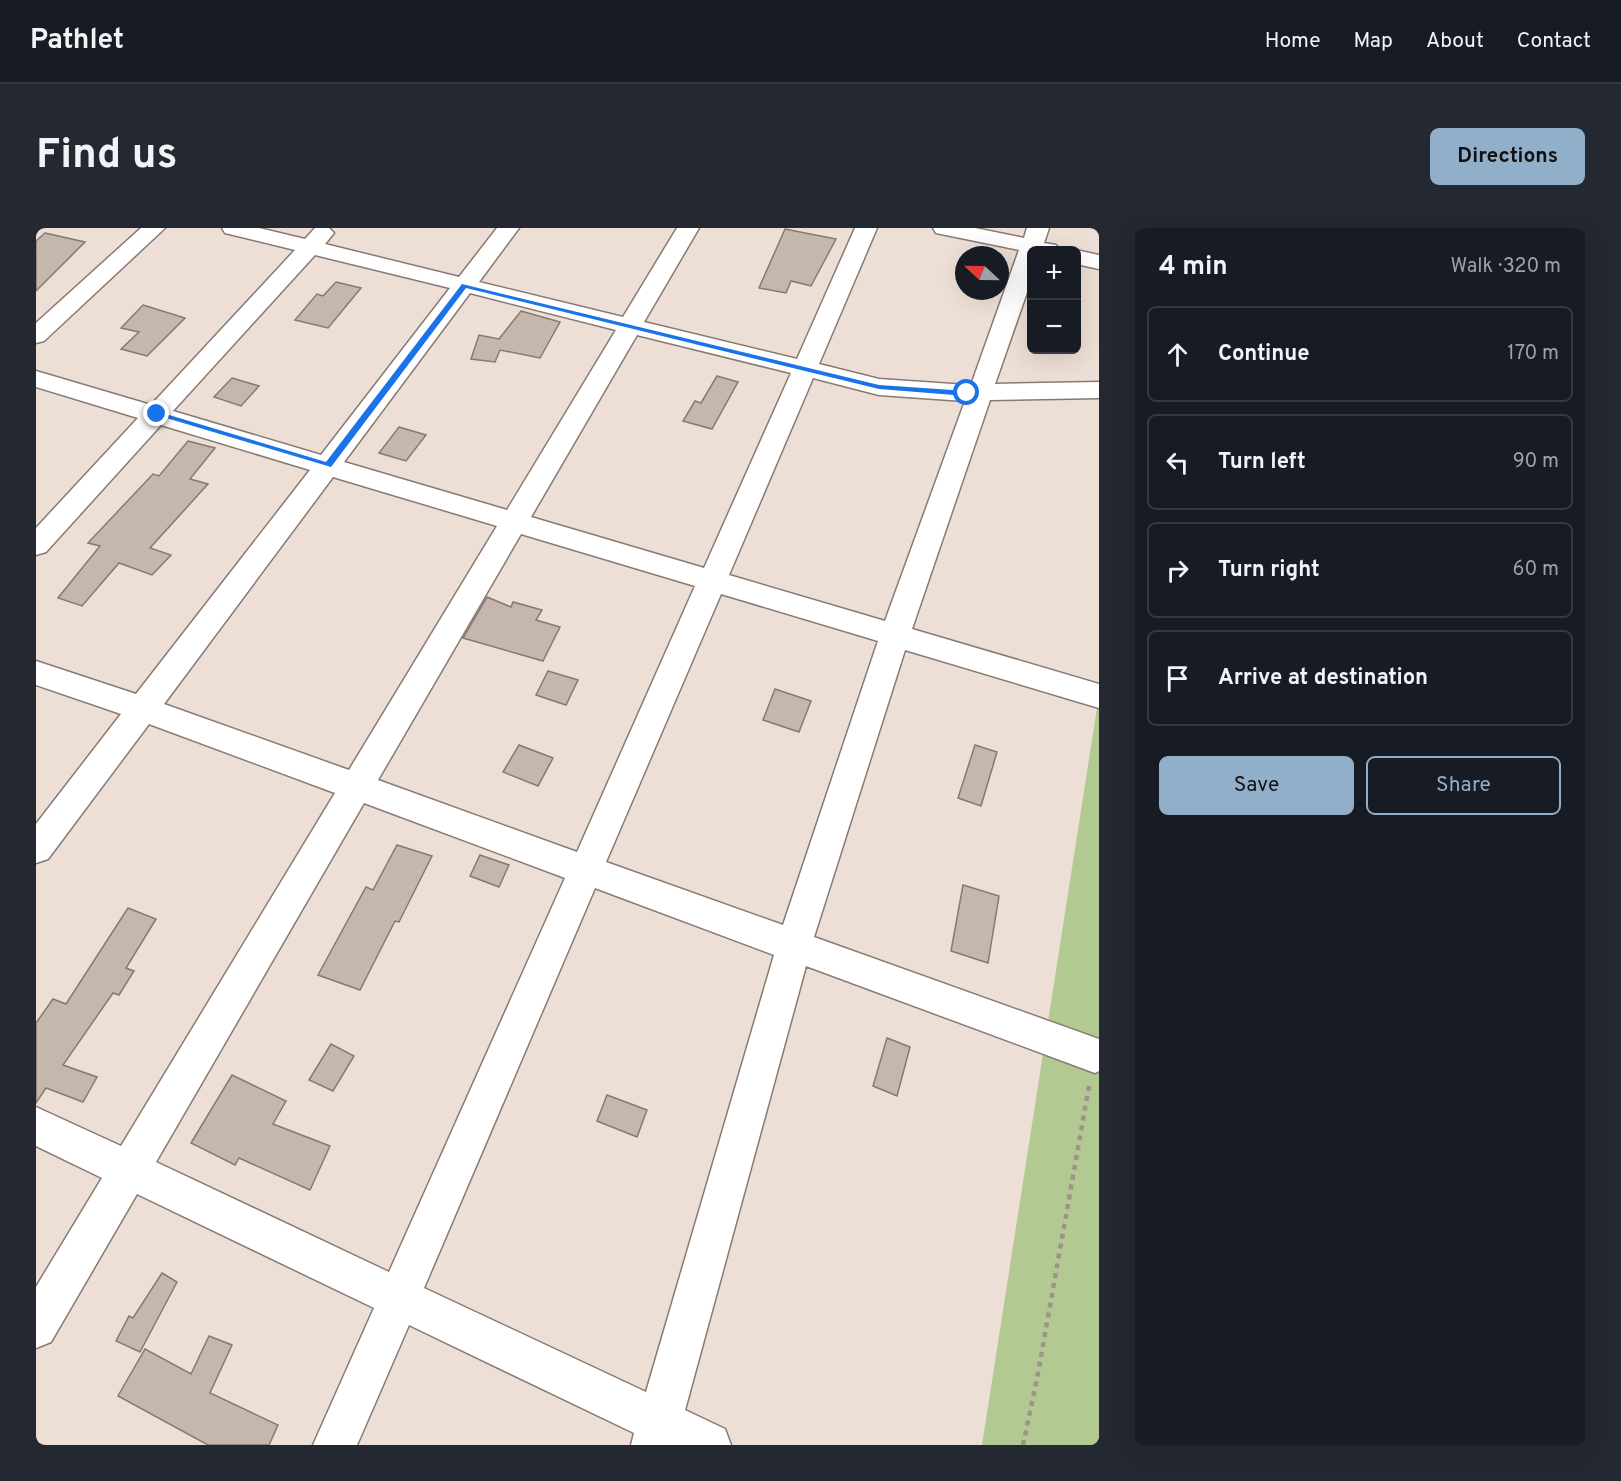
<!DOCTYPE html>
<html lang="en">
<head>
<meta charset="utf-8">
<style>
	body { margin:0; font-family:Overpass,sans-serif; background:#242831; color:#f1f3f6 }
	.controls { position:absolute; right:18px; top:18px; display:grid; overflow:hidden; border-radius:9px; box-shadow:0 6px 24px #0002 }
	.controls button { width:54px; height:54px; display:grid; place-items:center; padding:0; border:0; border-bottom:2px solid #363941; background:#171b24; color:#f1f3f6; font:30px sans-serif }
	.compass { position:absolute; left:919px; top:18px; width:54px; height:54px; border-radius:50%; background:#171b24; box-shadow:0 6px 24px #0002; rotate:292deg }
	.stop { position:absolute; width:18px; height:18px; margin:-14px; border:4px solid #1a73e8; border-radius:50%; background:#fff }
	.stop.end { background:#1a73e8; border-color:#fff; box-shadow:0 2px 6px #0008 }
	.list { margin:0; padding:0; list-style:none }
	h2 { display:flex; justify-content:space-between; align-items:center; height:78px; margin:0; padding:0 24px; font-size:26px }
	h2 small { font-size:20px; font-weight:400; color:#9ea1a6 }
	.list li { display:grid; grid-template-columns:39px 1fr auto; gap:18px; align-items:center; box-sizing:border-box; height:96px; margin:0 12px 12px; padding:0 12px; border:2px solid #363941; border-radius:9px }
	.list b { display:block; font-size:22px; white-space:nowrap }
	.list em { font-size:20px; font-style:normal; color:#9ea1a6 }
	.actions { display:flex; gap:12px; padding:18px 24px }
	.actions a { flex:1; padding:14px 0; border:2px solid #92afc9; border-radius:9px; text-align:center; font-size:21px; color:#92afc9 }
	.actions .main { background:#92afc9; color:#111 }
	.icon { flex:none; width:33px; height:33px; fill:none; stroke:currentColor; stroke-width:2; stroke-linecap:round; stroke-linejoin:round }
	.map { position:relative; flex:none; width:1063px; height:1217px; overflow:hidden; border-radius:9px }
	header { display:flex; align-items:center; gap:36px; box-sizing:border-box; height:84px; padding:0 30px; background:#171b24; border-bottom:2px solid #363941 }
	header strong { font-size:28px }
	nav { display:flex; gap:33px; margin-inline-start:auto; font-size:21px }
	.intro { display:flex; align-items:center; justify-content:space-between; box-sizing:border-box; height:144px; padding:0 36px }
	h1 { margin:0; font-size:42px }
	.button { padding:15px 27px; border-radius:9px; background:#92afc9; color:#111; font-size:21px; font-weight:700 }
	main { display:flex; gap:36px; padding:0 36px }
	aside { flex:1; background:#171b24; border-radius:9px; box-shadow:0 6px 24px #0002 }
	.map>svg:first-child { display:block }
	.green { fill:#b2c991 }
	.building { fill:#c5b7ae; stroke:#877971; stroke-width:1.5 }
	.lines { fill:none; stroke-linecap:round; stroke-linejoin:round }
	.minor-casing { stroke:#887a72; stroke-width:3 }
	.path { stroke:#9d928c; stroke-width:4.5; stroke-dasharray:5 5; stroke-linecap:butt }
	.minor { fill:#fff; fill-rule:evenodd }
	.route { fill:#1a73e8 }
</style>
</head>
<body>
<header>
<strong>Pathlet</strong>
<nav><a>Home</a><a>Map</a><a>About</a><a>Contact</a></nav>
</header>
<div class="intro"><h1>Find us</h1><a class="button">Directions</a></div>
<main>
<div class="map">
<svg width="1063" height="1217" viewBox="0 0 1063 1217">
	<rect width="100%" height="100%" fill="#eedfd6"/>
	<!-- green -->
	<polygon class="green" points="1063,467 1063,1217 946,1217"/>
	<!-- building -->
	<g class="building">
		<polygon points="749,1 800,11 775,58 755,53 750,65 723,60"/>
		<polygon points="9,5 49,14 0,63 0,13"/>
		<polygon points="300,54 325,60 292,100 259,92 281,66 287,68"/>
		<polygon points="107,77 149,90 111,128 85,121 103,104 85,100"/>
		<polygon points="485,83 524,94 504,130 464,122 459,134 435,131 443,107 463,111"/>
		<polygon points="681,148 702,154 676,201 647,193 659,173 665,175"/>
		<polygon points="196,150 223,158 205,178 178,169"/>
		<polygon points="363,199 390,207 370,233 343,225"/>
		<polygon points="152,213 179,220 154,251 172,256 114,320 135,327 116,347 83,335 46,378 22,370 64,318 52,315 117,246 123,248"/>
		<polygon points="451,369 475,379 477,374 506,382 500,392 524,399 507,433 427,410"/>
		<polygon points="512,443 542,452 530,477 500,467"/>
		<polygon points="739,461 775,473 763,504 727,492"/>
		<polygon points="483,517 517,530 502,558 467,544"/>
		<polygon points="939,517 961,524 945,578 922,570"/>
		<polygon points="361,617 396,628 363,694 359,693 324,762 282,747 330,659 337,662"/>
		<polygon points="444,627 473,637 463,659 434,648"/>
		<polygon points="927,657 963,668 952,735 915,723"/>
		<polygon points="92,680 120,691 90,740 98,743 83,767 77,765 27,837 61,849 47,874 10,860 0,875 0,795 17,771 30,776"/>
		<polygon points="851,810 874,819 861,868 837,858"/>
		<polygon points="295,816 318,828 297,863 273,852"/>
		<polygon points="196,847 250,873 237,896 294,918 274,962 203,930 199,937 155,915"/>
		<polygon points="571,867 611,882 601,909 561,893"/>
		<polygon points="126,1045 141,1054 104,1124 80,1113 93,1088 97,1090"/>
		<polygon points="173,1108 196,1117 174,1165 242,1197 233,1217 172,1217 82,1168 109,1121 155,1146"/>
	</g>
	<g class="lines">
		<defs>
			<g id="minor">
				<polygon points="105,0 129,0 8,113 0,115 0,95"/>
				<path d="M186 0H223L269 11 279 0H293L298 5 289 16 423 49 461 0H483L443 54 587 89 641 0H663L608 94 761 131 819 0H841L783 136 843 151 931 157H935L983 22 900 5 897 0H939L988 10 991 0H1013L1008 15 1020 17 1023 22H996V50L959 156 1063 154V170L954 172 876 401 1063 456V480L869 422 778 709 1063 811V843L1059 845 770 738 649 1182 689 1201 695 1217H595L598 1205 373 1097 321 1217H277L338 1080 101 966 15 1114 0 1120V1059L66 950 0 918V879L85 918 299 565 113 496 12 631 0 635V596L85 486 0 457V433L100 466 274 242 125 197 10 324 0 327V300L102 190 0 159V143L115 177 259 22 189 5ZM279 27 414 60 285 227 137 183ZM434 65 580 102 471 282 308 234ZM601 107 755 145 668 340 495 289ZM777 150 843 167 929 173 849 393 693 347ZM297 249 461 298 313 542 128 476ZM485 306 659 358 541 624 342 552ZM685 366 842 413 747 697 570 634ZM328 575 529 650 353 1044 120 934ZM559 660 738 727 610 1164 388 1060Z"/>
				<polygon points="1040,22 1063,27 1063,41 1040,36"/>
			</g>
		</defs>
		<!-- minor casing -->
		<use href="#minor" class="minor-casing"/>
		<!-- path -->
		<polyline class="path" points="987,1217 1001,1151 1053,858"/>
		<!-- minor -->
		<use href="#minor" class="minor"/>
	</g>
	<!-- route -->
	<polygon class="route" points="426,56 843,157 931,163 935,165 931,168 843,161 430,60 295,239 117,186 123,184 290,234"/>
</svg>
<div class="controls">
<button>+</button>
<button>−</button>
</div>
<svg class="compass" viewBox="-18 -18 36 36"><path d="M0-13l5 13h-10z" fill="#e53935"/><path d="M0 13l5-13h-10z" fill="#9ea1a6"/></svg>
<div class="stop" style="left:931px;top:165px"></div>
<div class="stop end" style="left:121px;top:186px"></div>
</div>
<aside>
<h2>4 min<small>Walk · 320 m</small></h2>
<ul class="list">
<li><svg class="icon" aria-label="ahead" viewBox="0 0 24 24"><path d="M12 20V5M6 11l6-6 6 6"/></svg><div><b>Continue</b></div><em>170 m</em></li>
<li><svg class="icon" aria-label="left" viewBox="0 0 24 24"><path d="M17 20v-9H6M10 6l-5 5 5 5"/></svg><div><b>Turn left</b></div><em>90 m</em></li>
<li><svg class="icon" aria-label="right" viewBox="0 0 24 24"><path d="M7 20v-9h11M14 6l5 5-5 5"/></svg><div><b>Turn right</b></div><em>60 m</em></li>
<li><svg class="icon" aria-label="arrive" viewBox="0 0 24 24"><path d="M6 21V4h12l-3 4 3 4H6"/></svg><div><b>Arrive at destination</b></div></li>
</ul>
<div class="actions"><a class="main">Save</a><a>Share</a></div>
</aside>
</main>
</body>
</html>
